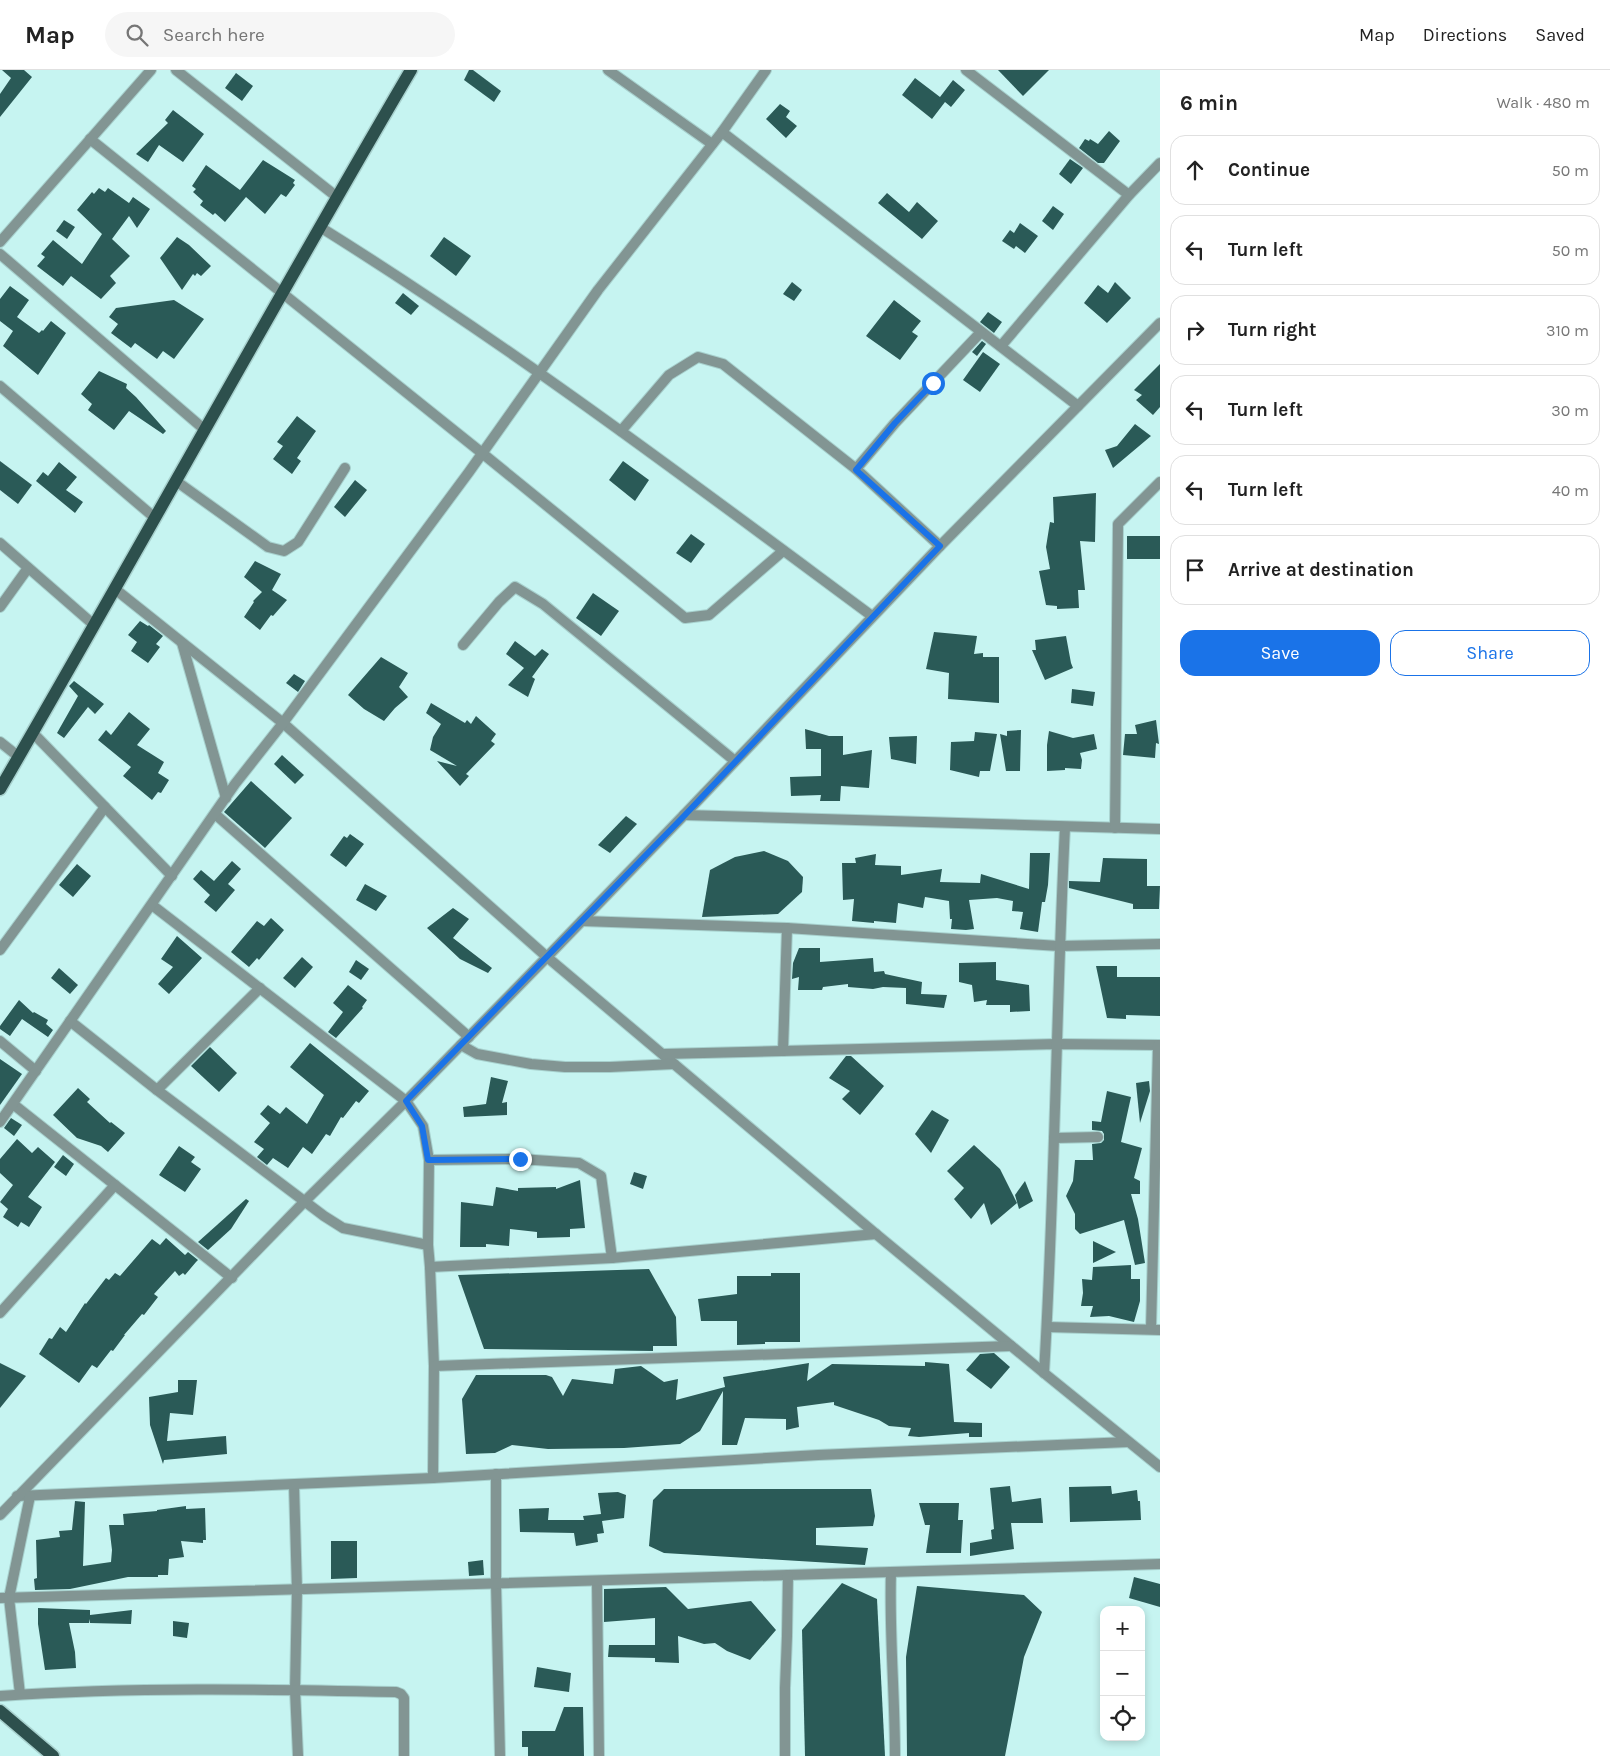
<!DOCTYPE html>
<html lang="en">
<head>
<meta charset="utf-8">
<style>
	body { margin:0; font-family:Karla,sans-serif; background:#f6f6f6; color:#222 }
	.controls { position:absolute; right:15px; bottom:15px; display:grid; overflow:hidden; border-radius:10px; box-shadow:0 2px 8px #0003 }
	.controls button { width:45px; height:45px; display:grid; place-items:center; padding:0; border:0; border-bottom:1px solid #e0e0e0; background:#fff; color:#222; font:25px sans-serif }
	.stop { position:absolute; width:15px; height:15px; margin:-11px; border:4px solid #1a73e8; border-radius:50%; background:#fff }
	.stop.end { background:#1a73e8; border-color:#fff; box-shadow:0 1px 5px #0008 }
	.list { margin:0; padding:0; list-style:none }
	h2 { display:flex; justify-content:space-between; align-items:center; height:65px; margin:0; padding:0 20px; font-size:21px }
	h2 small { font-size:16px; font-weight:400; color:#767676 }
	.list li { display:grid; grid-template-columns:32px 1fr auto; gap:15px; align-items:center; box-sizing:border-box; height:70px; margin:0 10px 10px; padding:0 10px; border:1px solid #e0e0e0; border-radius:15px }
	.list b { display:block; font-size:19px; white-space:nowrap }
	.list em { font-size:16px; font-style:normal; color:#767676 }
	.actions { display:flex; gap:10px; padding:15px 20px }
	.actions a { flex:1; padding:11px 0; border:1px solid #1a73e8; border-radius:15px; text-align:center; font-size:18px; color:#1a73e8 }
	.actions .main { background:#1a73e8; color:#fff }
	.icon { flex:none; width:28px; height:28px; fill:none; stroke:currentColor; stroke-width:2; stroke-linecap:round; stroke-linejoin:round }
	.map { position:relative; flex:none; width:1160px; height:1686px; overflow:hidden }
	header { display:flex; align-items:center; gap:30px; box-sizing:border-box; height:70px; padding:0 25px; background:#fff; border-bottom:1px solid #e0e0e0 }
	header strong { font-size:24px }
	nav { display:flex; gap:28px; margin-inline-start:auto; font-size:18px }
	.search { width:350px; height:45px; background:#f6f6f6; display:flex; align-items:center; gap:12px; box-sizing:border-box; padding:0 18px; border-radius:28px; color:#767676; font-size:19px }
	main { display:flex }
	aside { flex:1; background:#fff }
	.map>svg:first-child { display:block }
	.building { fill:#2a5a57 }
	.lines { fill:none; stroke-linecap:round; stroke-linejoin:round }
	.street-casing { stroke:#a7d0cd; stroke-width:12 }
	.primary-casing { stroke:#a7d0cd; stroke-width:15 }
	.street { stroke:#829593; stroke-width:10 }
	.primary { stroke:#2d504d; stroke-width:12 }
	.route { stroke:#1a73e8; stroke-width:6 }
</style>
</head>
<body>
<header>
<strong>Map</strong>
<div class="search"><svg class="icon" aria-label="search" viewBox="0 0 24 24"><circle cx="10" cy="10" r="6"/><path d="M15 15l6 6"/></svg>Search here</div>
<nav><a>Map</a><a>Directions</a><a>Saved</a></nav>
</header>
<main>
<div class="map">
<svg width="1160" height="1686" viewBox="0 0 1160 1686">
	<rect width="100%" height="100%" fill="#c6f4f1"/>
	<!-- building -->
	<g class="building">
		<polygon points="2,0 24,0 32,7 0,47 0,24 11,8"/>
		<polygon points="469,0 473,0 501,21 494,32 464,10"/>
		<polygon points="998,0 1049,0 1023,26"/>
		<polygon points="236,3 253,16 242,31 225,18"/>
		<polygon points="915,8 940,27 953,10 965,20 951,37 945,32 932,49 902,25"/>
		<polygon points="780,34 790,41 786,47 797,56 786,68 766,49"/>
		<polygon points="173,40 204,64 183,92 159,75 148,92 136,84 168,53 165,50"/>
		<polygon points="1109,61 1120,71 1104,93 1098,93 1079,78 1085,69 1089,71 1090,69 1098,74"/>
		<polygon points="1070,89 1083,98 1071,114 1059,104"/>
		<polygon points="263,90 295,110 293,113 295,115 286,127 281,124 265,144 246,127 225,152 215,143 213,145 200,135 203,131 193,122 196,119 192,116 206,95 240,120"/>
		<polygon points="99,118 105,122 108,118 129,133 133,127 150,139 137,158 129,146 112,169 130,186 110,206 116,213 101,229 71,206 63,216 37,196 45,187 41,184 53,170 82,194 102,164 77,140 92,122 94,124"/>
		<polygon points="887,123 909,142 917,132 938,151 922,169 878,133"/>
		<polygon points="1053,136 1064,144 1053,160 1042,151"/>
		<polygon points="64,150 75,157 67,169 56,161"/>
		<polygon points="1020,153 1038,166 1025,183 1016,176 1014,179 1002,171 1010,160 1014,163"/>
		<polygon points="177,167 189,175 211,196 201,206 197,203 195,206 193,204 182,220 160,188"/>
		<polygon points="444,167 471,186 456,206 430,186"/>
		<polygon points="792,212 802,220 794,231 783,224"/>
		<polygon points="1115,212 1131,228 1107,253 1084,233 1098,215 1108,223"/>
		<polygon points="10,216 29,230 17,247 39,263 42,260 43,261 51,251 66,263 38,305 3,276 13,261 0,251 0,229"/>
		<polygon points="403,223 419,236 411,245 395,233"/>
		<polygon points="174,230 204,249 174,289 163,281 157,289 135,273 131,278 111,263 118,254 109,247 116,238"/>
		<polygon points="894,230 921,251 912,262 918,266 900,290 866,266"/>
		<polygon points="988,242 1002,252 994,263 980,252"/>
		<polygon points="982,271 986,274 977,286 972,282"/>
		<polygon points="983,282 1000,294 980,322 963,310"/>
		<polygon points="1160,294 1160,337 1153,345 1136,330 1142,325 1134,320"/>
		<polygon points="99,301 127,314 126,318 136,327 166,361 163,364 129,341 114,360 88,340 92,334 81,324"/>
		<polygon points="297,346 316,361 297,388 301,391 292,404 273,389 283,376 277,372"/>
		<polygon points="1135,354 1151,366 1113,398 1105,380 1117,376"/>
		<polygon points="0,391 32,415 18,434 0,420"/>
		<polygon points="623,391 649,410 635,431 609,410"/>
		<polygon points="59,392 77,407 66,420 83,432 75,443 36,411 43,402 48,406"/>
		<polygon points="355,410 367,420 345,447 334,437"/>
		<polygon points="1096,423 1095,472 1080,471 1085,520 1078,520 1079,538 1057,539 1057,536 1046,535 1039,501 1050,499 1046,477 1050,452 1054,453 1053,427"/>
		<polygon points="691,464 705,474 691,493 676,483"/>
		<rect x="1127" y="466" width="33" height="23"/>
		<polygon points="255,491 281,504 272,520 287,530 273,546 271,545 260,560 244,547 254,532 253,531 262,522 244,507"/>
		<polygon points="593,523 619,541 601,566 576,548"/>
		<polygon points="140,551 148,556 149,555 163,566 156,574 160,577 148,593 131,581 137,572 128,565"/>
		<polygon points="934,562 977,566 974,584 983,583 983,587 999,587 999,633 948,629 949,603 926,599"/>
		<polygon points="1066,566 1071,593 1073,598 1045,610 1032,580 1036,580 1035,570"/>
		<polygon points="515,571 535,586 542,579 549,584 532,607 535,609 528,627 508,615 524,598 506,584"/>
		<polygon points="381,587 408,603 399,617 408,627 395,638 384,651 364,639 348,625"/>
		<polygon points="294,604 305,611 298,622 286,613"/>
		<polygon points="74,611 104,634 95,644 88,637 64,668 57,663 78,626 69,616"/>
		<polygon points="1072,619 1095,622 1093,636 1071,633"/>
		<polygon points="431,633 465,653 467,650 471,654 476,646 496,664 491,671 495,674 466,704 469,706 460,716 437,691 457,696 430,680 433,667 441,654 426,643"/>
		<polygon points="129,642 150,659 137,675 164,692 158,703 169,710 161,723 158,722 152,730 123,706 131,697 98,670 106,660 111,665"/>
		<polygon points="1156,650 1159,674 1156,673 1155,688 1123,685 1125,664 1137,664 1135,655"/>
		<polygon points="805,659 829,666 843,666 843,685 872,680 869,718 841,716 840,731 820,731 821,725 791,726 790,707 821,706 821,679 806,679"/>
		<polygon points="1021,660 1020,701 1006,701 1000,664 1007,666 1007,661"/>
		<polygon points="1049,661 1073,668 1094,664 1097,679 1080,683 1082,690 1081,699 1065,698 1065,700 1047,701 1047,675"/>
		<polygon points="975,662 997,664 990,701 980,701 979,707 950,700 951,672 974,671"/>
		<polygon points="917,666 916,694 891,689 889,667"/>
		<polygon points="282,685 304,705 295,714 274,694"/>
		<polygon points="251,711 292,748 265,778 224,742"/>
		<polygon points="626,746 637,754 610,783 598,775"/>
		<polygon points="350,764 364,774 346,797 330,785 344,766 347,768"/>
		<polygon points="764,781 788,791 803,807 802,822 778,844 702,847 710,800 735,787"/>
		<polygon points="1030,783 1050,783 1048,815 1045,832 1042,832 1038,862 1020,859 1023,842 1012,841 1013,831 997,828 969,830 974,859 966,860 951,859 952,849 950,849 949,831 925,827 923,838 898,833 896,853 874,851 874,853 852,851 854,829 843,830 842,793 856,793 855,788 876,784 875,795 901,796 901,805 942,799 940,812 980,813 981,804 1029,819"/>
		<polygon points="1103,788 1147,789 1147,816 1160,816 1159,839 1133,839 1133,834 1069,818 1069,811 1100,812"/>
		<polygon points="232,791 241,799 228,814 235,820 216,842 204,832 210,825 193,809 201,800 214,811"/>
		<polygon points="77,794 91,806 73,827 59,815"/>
		<polygon points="365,814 387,826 376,841 356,830"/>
		<polygon points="453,838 469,849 453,868 492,898 488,903 460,889 427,858"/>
		<polygon points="271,848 284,860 259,890 257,888 249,897 231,882 257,851 264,856"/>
		<polygon points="177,866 202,888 169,924 158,914 173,897 161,889"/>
		<polygon points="799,878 820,878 820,892 873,888 874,902 884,901 885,904 922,912 921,924 947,925 944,938 906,934 906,918 883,917 873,919 848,917 848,914 823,917 822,920 798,920 799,907 792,909 793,893"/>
		<polygon points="302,887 313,897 295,918 283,908"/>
		<polygon points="356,890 369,899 361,910 349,902"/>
		<polygon points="996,892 996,910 1029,915 1030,941 1010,942 1010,935 986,935 987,930 974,932 972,915 959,912 959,893"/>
		<polygon points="1096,896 1117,896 1117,907 1160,907 1160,946 1126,945 1126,949 1107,948"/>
		<polygon points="59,898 78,915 70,924 51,908"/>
		<polygon points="348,915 367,930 362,937 363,938 336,968 328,962 343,942 333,933"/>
		<polygon points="19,930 33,943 34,942 48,950 46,954 53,960 48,967 22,949 10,966 0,959 0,956"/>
		<polygon points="310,973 369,1021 359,1033 356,1031 343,1048 341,1047 330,1066 326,1064 312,1084 303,1077 288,1098 273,1088 267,1095 257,1087 264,1079 254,1072 270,1053 260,1044 268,1035 280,1044 286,1037 307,1054 324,1025 290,997"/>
		<polygon points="210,977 237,1003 219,1022 191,996"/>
		<polygon points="846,986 851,986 884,1016 860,1045 842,1029 850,1021 829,1008"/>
		<polygon points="0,989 22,1004 0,1035"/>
		<polygon points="491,1007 508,1011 502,1033 507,1032 507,1045 464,1047 463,1037 486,1034"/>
		<polygon points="1149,1011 1150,1021 1140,1053 1136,1013"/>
		<polygon points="78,1018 90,1029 87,1032 110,1053 111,1052 125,1063 108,1082 101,1076 77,1068 53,1045"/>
		<polygon points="1107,1021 1131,1027 1121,1072 1142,1078 1134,1108 1140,1111 1140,1124 1131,1124 1138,1149 1145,1193 1135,1195 1124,1150 1080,1164 1075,1159 1075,1144 1066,1126 1073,1111 1075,1090 1093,1090 1092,1074 1101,1073 1104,1070 1104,1064 1102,1061 1092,1060 1092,1051 1101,1052"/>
		<polygon points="932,1040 949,1050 931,1083 915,1064"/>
		<polygon points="11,1048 22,1055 14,1066 4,1058"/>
		<polygon points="17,1069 32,1083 38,1077 55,1092 28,1127 42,1137 29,1157 21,1152 18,1157 3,1147 8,1139 0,1132 13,1115 0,1103 0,1089"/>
		<polygon points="974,1075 1000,1099 1017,1133 991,1155 984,1133 971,1149 954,1129 964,1118 947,1101"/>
		<polygon points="179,1076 195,1087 191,1092 201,1099 185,1122 159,1105"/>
		<polygon points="63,1085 74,1094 66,1106 54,1097"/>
		<polygon points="634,1102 647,1106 643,1119 630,1114"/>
		<polygon points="580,1110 585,1158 570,1159 570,1167 537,1168 537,1162 510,1159 509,1176 486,1174 486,1177 460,1177 461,1132 493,1136 496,1117 518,1121 518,1118 556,1117 556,1119"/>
		<polygon points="1025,1111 1033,1131 1019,1139 1015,1125"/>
		<polygon points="246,1129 249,1131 231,1159 208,1180 198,1172"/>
		<polygon points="166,1168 185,1185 188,1182 198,1190 196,1192 185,1205 183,1203 179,1206 175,1201 154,1224 158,1227 144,1245 142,1244 124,1265 125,1265 113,1281 111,1280 97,1298 92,1295 79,1313 39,1284 49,1268 52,1269 60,1257 66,1262 85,1233 86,1234 106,1208 109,1210 115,1203 120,1206 152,1169 160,1175"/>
		<polygon points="1093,1171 1116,1182 1093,1193"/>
		<polygon points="1131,1195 1131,1209 1140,1209 1140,1231 1134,1252 1109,1246 1090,1247 1093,1236 1081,1236 1083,1223 1082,1209 1092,1210 1093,1197"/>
		<polygon points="649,1199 676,1247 677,1276 653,1276 653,1281 484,1279 458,1205"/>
		<polygon points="771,1203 800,1203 800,1272 765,1272 765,1274 737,1275 737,1251 701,1251 698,1229 737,1224 737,1206 771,1206"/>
		<polygon points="994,1283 1010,1297 991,1319 966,1300 980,1284"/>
		<polygon points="925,1292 949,1294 954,1352 982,1353 982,1367 969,1367 969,1363 919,1367 908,1366 911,1358 889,1356 879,1350 834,1335 834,1332 797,1337 799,1357 786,1360 786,1349 745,1348 737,1375 722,1375 723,1321 700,1361 680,1374 624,1378 548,1379 512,1375 495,1383 466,1384 462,1329 476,1305 546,1305 552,1307 563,1326 572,1309 613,1314 615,1299 641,1296 664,1312 678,1309 676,1330 725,1317 723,1307 809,1293 807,1311 832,1294 925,1296"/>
		<polygon points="0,1293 26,1306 0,1338"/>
		<polygon points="178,1310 197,1310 193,1345 170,1343 167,1371 226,1366 227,1384 164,1390 163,1394 150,1355 149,1327 178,1322"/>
		<polygon points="1010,1416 1012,1432 1041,1428 1043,1453 1011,1453 1014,1479 970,1486 970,1473 992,1469 991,1460 994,1459 990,1418"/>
		<polygon points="1111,1416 1112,1424 1137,1420 1138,1431 1140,1431 1141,1450 1070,1452 1069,1417"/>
		<polygon points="664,1419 871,1419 875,1446 873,1456 816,1458 816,1475 868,1478 865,1495 664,1483 649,1476 653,1430"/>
		<polygon points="618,1422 626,1425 624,1448 602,1451 604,1463 597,1464 598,1472 576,1476 574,1463 520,1462 519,1439 549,1438 548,1450 584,1450 583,1446 601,1444 598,1423"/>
		<polygon points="75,1431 85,1432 83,1496 111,1492 112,1480 109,1455 124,1455 123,1444 157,1441 157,1440 186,1436 186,1439 205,1438 206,1470 203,1470 203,1473 181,1471 184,1487 169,1489 168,1505 158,1505 158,1507 128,1507 70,1519 35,1520 34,1509 37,1508 36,1470 60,1467 59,1461 72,1460"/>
		<polygon points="919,1433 959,1433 958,1450 963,1450 961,1483 926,1483 930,1455 925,1455"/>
		<polygon points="331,1471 357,1471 357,1508 331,1509"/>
		<polygon points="483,1490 484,1505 469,1506 468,1492"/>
		<polygon points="1134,1507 1160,1514 1160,1537 1129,1528"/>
		<polygon points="842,1513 877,1529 885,1686 805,1686 802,1560"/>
		<polygon points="917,1516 1024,1525 1042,1542 1024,1587 1005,1686 907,1686 906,1587"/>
		<polygon points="666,1517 688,1539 751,1531 776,1560 750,1590 727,1581 715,1573 704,1574 678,1566 679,1593 655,1592 655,1588 608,1587 609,1575 655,1575 655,1548 604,1552 604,1519"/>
		<polygon points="38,1538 90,1540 90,1545 132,1540 131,1554 90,1553 89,1549 89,1553 69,1553 75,1582 76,1598 45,1600 38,1554"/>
		<polygon points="173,1551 189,1553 187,1568 173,1566"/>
		<polygon points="537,1597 571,1603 569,1622 534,1617"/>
		<polygon points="564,1637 583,1637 584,1686 528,1686 528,1677 522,1677 522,1661 555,1661"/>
	</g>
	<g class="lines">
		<defs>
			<g id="street">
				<polyline points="176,0 337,127"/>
				<polyline points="608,0 712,74"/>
				<polyline points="966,0 1129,125"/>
				<polyline points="722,62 1078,336"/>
				<polyline points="90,69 482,383 685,548 709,545 783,481"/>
				<path d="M320 157C511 276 691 412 872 546"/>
				<polyline points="0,172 151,0"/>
				<polyline points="0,184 205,360"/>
				<polyline points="1001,276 1129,125 1160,93"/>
				<polyline points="0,316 155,448"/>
				<polyline points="621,361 669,305 698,287 723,294 856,399 940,476"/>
				<polyline points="856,399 895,353 981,262"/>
				<polyline points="176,411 268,477 284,481 298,472 345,398"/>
				<polyline points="0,473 94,555"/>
				<polyline points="115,519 283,653 547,887 876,1164 1044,1303 1160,1397"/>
				<polyline points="0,537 28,498"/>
				<polyline points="182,573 226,728"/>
				<polyline points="463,575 499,532 515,517 543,534 735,691"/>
				<polyline points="33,663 172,806"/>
				<polyline points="0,672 19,687"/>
				<polyline points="215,744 469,967"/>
				<polyline points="684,745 1160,759"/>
				<polyline points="1115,758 1118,454 1160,412"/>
				<polyline points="152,835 406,1031 423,1056 429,1090 428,1175 430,1197 434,1296 433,1408"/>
				<polyline points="582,851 787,858 1059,876 1160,874"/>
				<polyline points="0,880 105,737"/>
				<polyline points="70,951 157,1020 324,1146 343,1158 428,1175"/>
				<polyline points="0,971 36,1001"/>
				<polyline points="461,975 477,984 531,994 565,997 610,997 674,994"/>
				<polyline points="783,981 787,858"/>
				<polyline points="663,984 1057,974 1160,975"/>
				<polyline points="157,1020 260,918"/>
				<polyline points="13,1034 232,1208"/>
				<polyline points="0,1052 235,714 283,653 469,402 598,220 722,62 766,0"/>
				<polyline points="1054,1068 1098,1067"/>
				<polyline points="429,1090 520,1089 579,1093 601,1106 612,1188"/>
				<polyline points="430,1197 612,1188 876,1164"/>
				<polyline points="0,1243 115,1115"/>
				<polyline points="1047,1257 1160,1260"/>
				<polyline points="1151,1259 1158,975"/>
				<polyline points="434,1296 1011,1276"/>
				<path d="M1044 1303C1055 1121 1056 939 1065 757"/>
				<polyline points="496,1404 496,1513 500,1686"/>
				<polyline points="294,1415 297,1520 295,1620 298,1686"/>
				<polyline points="17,1426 433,1408 818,1385 1128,1372"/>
				<polyline points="0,1445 305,1131 406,1031 547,887 684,745 940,476 1160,253"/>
				<path d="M891 1502C889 1563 895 1625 895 1686"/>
				<polyline points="597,1511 599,1686"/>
				<polyline points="0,1528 1160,1494"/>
				<polyline points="20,1624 9,1528 30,1426"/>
				<path d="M0 1626C132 1617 264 1619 396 1622L401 1624 404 1628V1686"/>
				<polyline points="785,1686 785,1618 787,1566 788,1505"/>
			</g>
			<g id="primary">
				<path d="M0 719C139 480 271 238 411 0"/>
				<polyline points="0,1641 53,1686"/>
			</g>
		</defs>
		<!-- street casing -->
		<use href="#street" class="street-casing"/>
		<!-- primary casing -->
		<use href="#primary" class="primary-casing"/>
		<!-- street -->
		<use href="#street" class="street"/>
		<!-- primary -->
		<use href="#primary" class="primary"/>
	</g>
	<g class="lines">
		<!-- route -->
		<polyline class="route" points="520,1089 428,1090 422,1056 406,1031 684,746 940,476 856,400 895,353 933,313"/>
	</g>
</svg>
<div class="controls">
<button>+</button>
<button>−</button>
<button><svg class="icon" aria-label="locate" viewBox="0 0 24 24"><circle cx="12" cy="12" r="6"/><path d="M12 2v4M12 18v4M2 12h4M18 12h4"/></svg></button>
</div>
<div class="stop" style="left:933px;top:313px"></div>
<div class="stop end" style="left:520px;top:1089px"></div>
</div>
<aside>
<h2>6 min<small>Walk · 480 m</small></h2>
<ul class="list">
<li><svg class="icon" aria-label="ahead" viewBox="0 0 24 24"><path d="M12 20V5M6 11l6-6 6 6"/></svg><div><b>Continue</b></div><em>50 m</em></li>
<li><svg class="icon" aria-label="left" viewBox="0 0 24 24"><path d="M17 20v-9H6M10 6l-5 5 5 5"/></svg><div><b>Turn left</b></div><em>50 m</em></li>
<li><svg class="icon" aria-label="right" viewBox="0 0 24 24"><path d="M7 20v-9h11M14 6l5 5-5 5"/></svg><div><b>Turn right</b></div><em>310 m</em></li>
<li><svg class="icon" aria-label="left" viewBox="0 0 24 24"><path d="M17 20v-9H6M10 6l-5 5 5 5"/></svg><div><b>Turn left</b></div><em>30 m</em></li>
<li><svg class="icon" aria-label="left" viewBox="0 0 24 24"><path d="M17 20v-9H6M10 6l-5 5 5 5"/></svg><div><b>Turn left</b></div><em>40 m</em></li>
<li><svg class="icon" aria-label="arrive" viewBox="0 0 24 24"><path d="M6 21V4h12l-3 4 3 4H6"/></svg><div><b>Arrive at destination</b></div></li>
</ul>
<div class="actions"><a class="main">Save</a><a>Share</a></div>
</aside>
</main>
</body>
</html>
